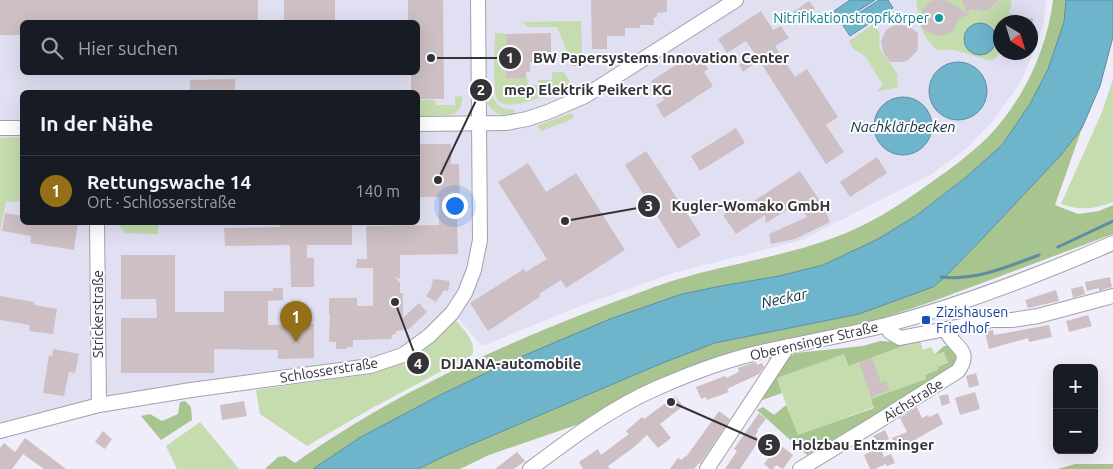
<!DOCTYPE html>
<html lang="de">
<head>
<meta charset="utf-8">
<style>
	body { margin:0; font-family:Ubuntu,sans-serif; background:#20242c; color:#f1f3f6 }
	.controls { position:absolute; right:15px; bottom:15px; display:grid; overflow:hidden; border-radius:8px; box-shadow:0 5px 20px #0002 }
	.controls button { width:45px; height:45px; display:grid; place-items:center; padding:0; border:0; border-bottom:1px solid #363941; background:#171b24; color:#f1f3f6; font:25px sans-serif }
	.compass { position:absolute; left:993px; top:15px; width:45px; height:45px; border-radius:50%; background:#171b24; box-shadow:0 5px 20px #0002; rotate:142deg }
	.you { position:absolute; left:454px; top:205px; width:18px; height:18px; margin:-12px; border:4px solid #fff; border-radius:50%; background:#1a73e8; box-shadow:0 0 0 8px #1a73e833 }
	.badge { display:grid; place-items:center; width:32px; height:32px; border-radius:50%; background:#936f17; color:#fff; font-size:16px; font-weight:700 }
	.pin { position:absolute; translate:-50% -41px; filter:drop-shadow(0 1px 2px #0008) }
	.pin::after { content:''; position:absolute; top:26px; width:18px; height:15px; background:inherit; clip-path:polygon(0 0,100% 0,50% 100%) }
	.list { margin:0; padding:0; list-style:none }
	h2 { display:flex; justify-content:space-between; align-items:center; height:65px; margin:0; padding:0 20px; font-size:21px }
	h2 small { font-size:16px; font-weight:400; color:#9ea1a6 }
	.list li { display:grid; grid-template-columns:32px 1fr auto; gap:15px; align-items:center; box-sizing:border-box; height:70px; padding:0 20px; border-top:1px solid #363941 }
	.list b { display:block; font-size:19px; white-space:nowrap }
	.list p { margin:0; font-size:16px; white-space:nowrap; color:#9ea1a6 }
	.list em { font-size:16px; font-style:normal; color:#9ea1a6 }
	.icon { flex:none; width:28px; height:28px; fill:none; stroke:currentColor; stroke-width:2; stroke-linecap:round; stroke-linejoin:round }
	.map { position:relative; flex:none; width:1113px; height:469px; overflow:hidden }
	.search { position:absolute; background:#171b24; box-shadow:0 5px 20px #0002; left:20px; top:20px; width:400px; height:55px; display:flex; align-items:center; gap:12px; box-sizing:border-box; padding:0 18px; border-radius:8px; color:#9ea1a6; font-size:19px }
	.panel { position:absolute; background:#171b24; box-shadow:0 5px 20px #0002; left:20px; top:90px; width:400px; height:135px; border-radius:8px }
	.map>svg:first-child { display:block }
	.built { fill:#e1e0f3; fill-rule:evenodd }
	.green { fill:#c4dcae }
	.forest { fill:#a8c48f }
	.water { fill:#6eb5cc; stroke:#5c8ea0 }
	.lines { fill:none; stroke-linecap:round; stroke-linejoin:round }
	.stream { stroke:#5c8ea0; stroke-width:3 }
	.building { fill:#cdbfc3 }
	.minor-casing { stroke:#a1a0ac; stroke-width:16 }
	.minor { stroke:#fff; stroke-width:14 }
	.culture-dot { fill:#0f9aa8; stroke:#fcfcff; stroke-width:2 }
	.transit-dot { fill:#1a4fb4; stroke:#fcfcff; stroke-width:2 }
	.labels { text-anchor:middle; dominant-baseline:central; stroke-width:4; stroke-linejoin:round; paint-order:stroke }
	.culture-label { font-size:14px; fill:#0d838f; stroke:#fcfcff; text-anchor:end }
	.transit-label { font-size:14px; fill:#164399; stroke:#fcfcff; text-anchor:start }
	.street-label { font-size:14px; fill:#333338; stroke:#fcfcff }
	.water-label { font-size:15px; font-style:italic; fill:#0e313b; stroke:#fcfcff }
	.leader { fill:none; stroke:#333338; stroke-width:2 }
	.callout-dot { fill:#333338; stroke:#fcfcff; stroke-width:2 }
	.mark-label { font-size:15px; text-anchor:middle; font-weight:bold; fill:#fff }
	.callout-label { font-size:15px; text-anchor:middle; font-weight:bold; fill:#333338; stroke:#fcfcff; stroke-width:4; stroke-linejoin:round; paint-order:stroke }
</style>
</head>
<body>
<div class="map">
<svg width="1113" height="469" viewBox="0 0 1113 469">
	<rect width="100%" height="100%" fill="#efedfa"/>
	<!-- built -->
	<path class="built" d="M0 0H1046L1044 23 1034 51 1020 83 993 121 966 149 932 174 802 240 673 273 578 307 482 346 448 307 412 341 372 361 0 425ZM22 22H418V72H22ZM1000 22H1030V52H1000ZM22 92H418V222H22Z"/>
	<!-- green -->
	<g class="green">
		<path d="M916 0H1010L1012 2 1007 22H1000C1000 35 1004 51 994 60H987L955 50H937C928 43 920 28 918 17 917 11 918 6 916 0Z"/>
		<polygon points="581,21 582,54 568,54 557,27 528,27 522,22"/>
		<polygon points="874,24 880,34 879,42 880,49 898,75 897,78 898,87 876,92 883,85 866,57 853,48 849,41"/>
		<path d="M495 33 506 34V78H527L528 85H538V80H552V72H564L571 84C558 90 507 116 497 99 492 90 495 45 495 33Z"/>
		<path d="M1113 79V202C1094 209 1080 211 1061 204L1102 112Z"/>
		<path d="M483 85H490C492 99 497 111 514 109L515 116C493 117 485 106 483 85Z"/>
		<path d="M462 96C462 106 460 112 450 115L418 116V100H435L436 105H455V97Z"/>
		<polygon points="571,113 574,117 568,121 541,131 537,126"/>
		<polygon points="22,137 22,201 6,202 0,231 0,138"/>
		<polygon points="120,223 158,223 158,234 126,233 120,227"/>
		<path d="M455 319C462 328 478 343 472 355L372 408 307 446 260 414 256 390 370 374 415 356 439 338Z"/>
		<polygon points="920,340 923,350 931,347 935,355 944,352 948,363 939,370 925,375 926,379 872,399 874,407 797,436 777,378 845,353 850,366"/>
		<polygon points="200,422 239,469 177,469 166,446"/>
	</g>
	<!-- forest -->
	<g class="forest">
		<path d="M1053 0H1066L1064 22 1048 69 1030 104 1002 145 965 178 917 215 878 239 823 265 779 276 721 286 682 294 509 362 440 395 359 438 313 469H265L278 457 285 456 295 463C391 394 503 344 614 302 634 295 655 286 675 280 727 264 782 257 833 238 867 226 897 207 926 186 948 171 969 155 988 137 1023 101 1047 50 1053 0Z"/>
		<polygon points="1082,128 1055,205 1078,214 1099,211 1113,205 1113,234 931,302 877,320 822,333 764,344 714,360 582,423 489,455 460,469 418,469 449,454 660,364 715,343 859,314 933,287 945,277 983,238 1061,155"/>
		<polygon points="933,338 934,339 920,340 849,366 844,354 777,378 782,393 760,401 759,400 788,358 795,353 863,346 880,341 904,342"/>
		<polygon points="944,346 950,346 956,351 958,360 948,372 807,455 757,410 763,407 774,415 786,405 798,435 874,408 871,399 926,379 925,375 938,370 938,367 948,363 944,352 934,355"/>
		<polygon points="185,401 191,407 192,420 161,440 141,416 150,414 162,421 178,414 180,402"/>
		<polygon points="1075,464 1113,464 1113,469 1058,469"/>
	</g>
	<!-- water -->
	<g class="water">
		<polygon points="850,0 875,0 841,22 834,11"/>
		<polygon points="879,0 888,0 893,8 850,36 842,24"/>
		<polygon points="1066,0 1113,0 1113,37 1100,86 1082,128 1061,155 983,238 945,277 933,287 859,314 715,343 660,364 449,454 418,469 313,469 359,438 440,395 509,362 610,319 682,294 721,286 779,276 823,265 878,239 917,215 965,178 1002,145 1030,104 1048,69 1064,22"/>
		<circle cx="980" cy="39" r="16"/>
		<circle cx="958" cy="91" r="29"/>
		<circle cx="903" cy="126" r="29"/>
	</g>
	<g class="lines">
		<!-- stream -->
		<g class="stream">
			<polyline points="1058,247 1113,221"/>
			<path d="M941 277C975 281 1007 267 1039 255"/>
		</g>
	</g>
	<!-- building -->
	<g class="building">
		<polygon points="0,0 258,0 258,22 22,22 22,35 0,35"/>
		<rect x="284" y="0" width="51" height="22"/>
		<polygon points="408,0 443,0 444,99 418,99 418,92 411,92 411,72 418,72 418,22 408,22"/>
		<polygon points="591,0 667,0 667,12 657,13 657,17 654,17 654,25 640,25 640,28 625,28 625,36 607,36 607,49 592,49"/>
		<polygon points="934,0 948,1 967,14 962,0 999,0 988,9 982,11 970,9 967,14 968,15 959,18 953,31 948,34 937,36 921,28 922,10 926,5"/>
		<polygon points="809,1 815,9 798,20 793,12"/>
		<polygon points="761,11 773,30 781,26 789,38 775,46 795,77 807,69 838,117 826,125 844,152 826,164 759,60 743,72 739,65 755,54 746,41 727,53 718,39"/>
		<polygon points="1010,14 1033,19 1033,22 1008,22"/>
		<polygon points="896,24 908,26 918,33 918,45 917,51 908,60 903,62 890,62 883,52 881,41 886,30"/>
		<polygon points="551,33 551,62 530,62 530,72 526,72 526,78 506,78 506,34"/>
		<polygon points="694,53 697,58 700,56 708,69 704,72 713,86 664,118 656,105 664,100 651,81"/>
		<rect x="572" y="55" width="10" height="11"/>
		<polygon points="235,79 235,92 190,92 190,80"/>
		<polygon points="736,128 745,143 700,171 691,156"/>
		<polygon points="418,144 451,144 451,164 459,164 460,197 462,197 463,212 457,212 458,254 400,255 400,279 395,277 400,283 400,293 403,293 403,318 419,303 427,312 409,329 396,331 396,334 393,334 391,339 353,340 353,347 347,347 347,349 336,349 336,342 329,342 330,314 329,314 329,298 357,298 357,306 373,306 373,268 356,268 357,259 367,259 366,226 439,225 439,197 418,197"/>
		<polygon points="646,151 701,235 678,249 625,165"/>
		<polygon points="877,157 887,173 850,197 840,182"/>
		<polygon points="528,163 546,192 576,173 625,250 566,288 561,280 539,294 541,296 488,331 470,303 524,269 526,272 547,259 498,182"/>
		<polygon points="800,171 824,207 830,222 795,239 771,244 769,234 807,217 798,203 766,223 765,215 736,234 723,215 743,202 746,206"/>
		<polygon points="5,213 22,216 22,222 78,222 74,250 30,243 31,236 2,231"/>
		<polygon points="280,222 352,222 352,245 307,245 307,258 314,258 314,287 291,287 290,245 225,246 224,228 280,227"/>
		<polygon points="121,255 175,255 175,312 224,312 224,291 273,291 273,288 283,288 283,300 268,301 268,325 314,324 314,358 278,359 278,350 214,349 214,373 121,373 121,318 157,318 156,299 121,299"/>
		<polygon points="1110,277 1112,287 1099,291 1099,288 1087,291 1085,282"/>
		<polygon points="433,279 450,281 448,291 444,290 436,302 426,296 431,289"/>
		<polygon points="1083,286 1085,294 1073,298 1071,289"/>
		<polygon points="1056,290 1059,301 1028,308 1025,300"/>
		<polygon points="0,296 34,302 34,305 57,309 53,334 29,331 30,325 0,320"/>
		<polygon points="1088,315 1092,326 1069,332 1066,321"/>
		<polygon points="1049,325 1052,337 1029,342 1028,338 989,349 985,332 993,330 994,335"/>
		<polygon points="53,349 79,354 75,373 69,372 64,396 43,393 49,355 52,356"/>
		<polygon points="872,358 881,383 886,381 889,390 871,397 859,362"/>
		<polygon points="756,362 757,365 762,363 764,367 759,374 727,389 729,392 707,400 706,397 701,399 696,387 725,376 726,378 739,372 738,368"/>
		<polygon points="976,373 979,385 969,388 966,376"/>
		<polygon points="975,392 980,409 960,415 955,398"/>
		<polygon points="948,394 950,403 942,406 939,396"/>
		<polygon points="675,396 683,406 660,424 671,438 658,448 647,435 633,448 608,466 610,469 583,469 579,462 598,449 601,455 629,434 626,431 642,417 644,419"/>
		<polygon points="244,401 247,416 222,420 220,405"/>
		<polygon points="917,407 922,418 928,415 929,417 938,413 943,424 916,439 917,442 897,450 892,438 907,432 900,418"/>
		<polygon points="719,411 730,419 700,464 699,463 694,469 670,469 678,458 682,460 685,456 686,457"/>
		<polygon points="759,413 766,419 757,430 758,431 755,436 760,439 740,469 725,469 737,451 734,449"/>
		<polygon points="885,430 889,439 877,444 873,436"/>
		<polygon points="103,431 112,439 105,449 95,442"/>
		<polygon points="25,438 66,469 44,469 23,454 12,469 0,469 0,448 4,443 15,452"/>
		<polygon points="779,444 793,455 783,469 776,465 773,469 770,469 764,464"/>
		<polygon points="880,447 884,457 891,454 895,463 887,466 886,464 875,469 870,469 864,455"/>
		<polygon points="517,452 525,461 514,469 495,469"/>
	</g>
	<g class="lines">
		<defs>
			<g id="minor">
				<polyline points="418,124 506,123 527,119 548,112 585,96 736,0"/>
				<polyline points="0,128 22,128"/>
				<polyline points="97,222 99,405"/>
				<polyline points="886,325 890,332 900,338 992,320 1012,320 1038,316 1113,296"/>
				<polyline points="0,431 99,405 191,390 370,366 403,355 429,336 452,313 465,293 474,270 480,240 478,0"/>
				<path d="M530 469C570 439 611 408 657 388 689 374 723 361 757 353 800 343 843 336 886 325 964 304 1039 275 1113 243"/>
				<polyline points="707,469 788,346"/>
				<path d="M800 469 874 424 958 371C974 349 952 347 946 330"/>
			</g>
		</defs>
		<!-- minor casing -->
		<use href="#minor" class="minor-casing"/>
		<!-- minor -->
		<use href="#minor" class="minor"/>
	</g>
	<!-- markers -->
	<circle class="culture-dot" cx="939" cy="18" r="5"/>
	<rect class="transit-dot" x="921" y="315" width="10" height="10" rx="2.5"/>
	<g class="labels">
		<!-- culture labels -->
		<g class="culture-label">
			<text x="929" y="18">Nitrifikationstropfkörper</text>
		</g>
		<!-- transit labels -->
		<g class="transit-label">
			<text x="936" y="312">Zizishausen<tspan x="936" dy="16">Friedhof</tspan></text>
		</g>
		<!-- street labels -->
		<g class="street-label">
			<text transform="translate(98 314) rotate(-90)">Strickerstraße</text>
			<text transform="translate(814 341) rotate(-13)">Oberensinger Straße</text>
			<text transform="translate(329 370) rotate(-9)">Schlosserstraße</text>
			<text transform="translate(913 400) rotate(-32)">Aichstraße</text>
		</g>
		<!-- water labels -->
		<g class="water-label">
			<text x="903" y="126">Nachklärbecken</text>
			<text transform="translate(784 298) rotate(-12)">Neckar</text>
		</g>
	</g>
	<!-- callouts -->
	<path class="leader" d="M431 58L510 58M438 180L481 90M565 221L649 206M395 302L418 363M671 402L769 445"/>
	<g class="callout-dot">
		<circle cx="431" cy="58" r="5"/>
		<circle cx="438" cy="180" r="5"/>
		<circle cx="565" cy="221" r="5"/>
		<circle cx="395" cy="302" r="5"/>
		<circle cx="671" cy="402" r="5"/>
		<circle cx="510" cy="58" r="12"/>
		<circle cx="481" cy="90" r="12"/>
		<circle cx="649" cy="206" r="12"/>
		<circle cx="418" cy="363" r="12"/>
		<circle cx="769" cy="445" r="12"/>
	</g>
	<g class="mark-label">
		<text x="510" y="63">1</text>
		<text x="481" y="95">2</text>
		<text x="649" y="211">3</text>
		<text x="418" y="369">4</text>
		<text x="769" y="450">5</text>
	</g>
	<g class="callout-label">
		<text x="661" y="63">BW Papersystems Innovation Center</text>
		<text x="588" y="95">mep Elektrik Peikert KG</text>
		<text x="751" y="211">Kugler-Womako GmbH</text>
		<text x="511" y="369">DIJANA-automobile</text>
		<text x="863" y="450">Holzbau Entzminger</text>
	</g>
</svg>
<div class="controls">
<button>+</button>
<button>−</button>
</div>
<svg class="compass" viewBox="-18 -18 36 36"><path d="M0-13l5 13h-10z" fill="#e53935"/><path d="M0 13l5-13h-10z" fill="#9ea1a6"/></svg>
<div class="you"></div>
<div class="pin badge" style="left:296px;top:342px">1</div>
<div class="search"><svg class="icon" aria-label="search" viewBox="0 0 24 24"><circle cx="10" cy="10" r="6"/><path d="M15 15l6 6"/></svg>Hier suchen</div>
<section class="panel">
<h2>In der Nähe<small></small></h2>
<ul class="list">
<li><span class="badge">1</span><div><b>Rettungswache 14</b><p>Ort · Schlosserstraße</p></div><em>140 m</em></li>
</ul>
</section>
</div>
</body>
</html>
